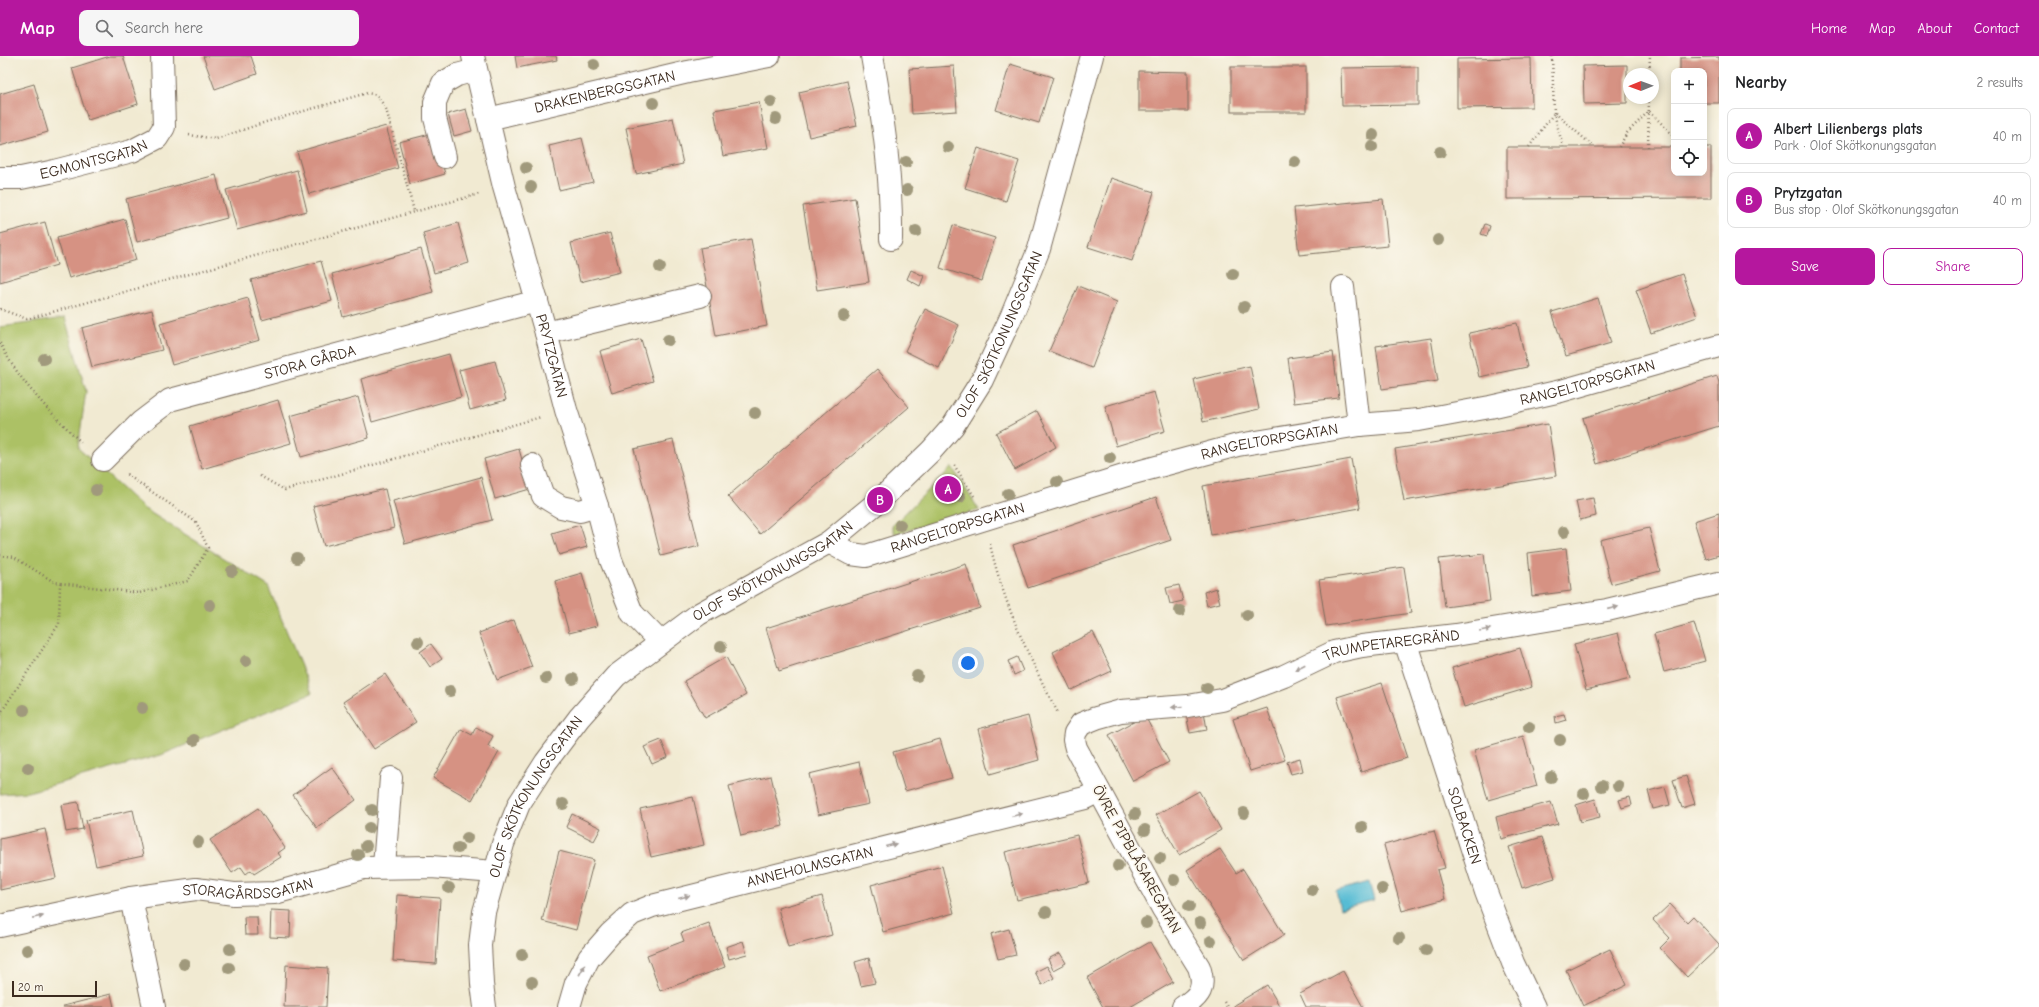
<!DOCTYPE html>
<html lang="en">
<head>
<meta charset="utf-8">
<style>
	body { margin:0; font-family:"Comic Neue",sans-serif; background:#f6f6f6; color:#202124 }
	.controls { position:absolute; right:12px; top:12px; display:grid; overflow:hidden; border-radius:8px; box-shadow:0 2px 10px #0003 }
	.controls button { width:36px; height:36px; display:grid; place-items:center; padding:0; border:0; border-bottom:1px solid #e0e0e0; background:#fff; color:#202124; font:20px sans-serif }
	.compass { position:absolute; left:1623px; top:12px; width:36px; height:36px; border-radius:50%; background:#fff; box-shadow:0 2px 10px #0003; rotate:269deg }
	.scale { position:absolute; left:12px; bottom:10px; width:85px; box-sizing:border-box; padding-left:4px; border:2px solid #3b2a1e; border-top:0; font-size:11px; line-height:14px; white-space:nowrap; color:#3b2a1e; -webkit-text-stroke:3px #fbf7ec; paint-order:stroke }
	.you { position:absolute; left:968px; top:607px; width:14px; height:14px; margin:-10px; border:3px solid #fff; border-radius:50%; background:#1a73e8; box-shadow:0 0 0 6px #1a73e833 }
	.badge { display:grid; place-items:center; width:26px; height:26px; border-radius:50%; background:#b5179e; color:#fff; font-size:13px; font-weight:700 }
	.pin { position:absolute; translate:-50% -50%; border:2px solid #fff; box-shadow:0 1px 4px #0006 }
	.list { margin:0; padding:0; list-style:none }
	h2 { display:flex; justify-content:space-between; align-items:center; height:52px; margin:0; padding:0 16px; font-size:17px }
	h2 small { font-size:13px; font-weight:400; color:#757577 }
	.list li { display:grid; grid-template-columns:26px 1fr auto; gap:12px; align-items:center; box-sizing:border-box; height:56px; margin:0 8px 8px; padding:0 8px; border:1px solid #e0e0e0; border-radius:8px }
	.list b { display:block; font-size:15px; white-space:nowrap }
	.list p { margin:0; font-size:13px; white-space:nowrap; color:#757577 }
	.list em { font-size:13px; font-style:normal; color:#757577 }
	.actions { display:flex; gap:8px; padding:12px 16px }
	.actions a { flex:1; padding:9px 0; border:1px solid #b5179e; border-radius:8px; text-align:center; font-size:14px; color:#b5179e }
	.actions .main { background:#b5179e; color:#fff }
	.icon { flex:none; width:22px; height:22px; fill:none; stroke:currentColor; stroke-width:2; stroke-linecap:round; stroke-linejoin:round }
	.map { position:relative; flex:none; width:1719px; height:951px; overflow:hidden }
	header { display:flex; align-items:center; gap:24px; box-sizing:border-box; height:56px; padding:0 20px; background:#b5179e; color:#fff }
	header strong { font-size:19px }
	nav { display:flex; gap:22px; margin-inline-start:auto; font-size:14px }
	.search { width:280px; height:36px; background:#f6f6f6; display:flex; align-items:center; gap:10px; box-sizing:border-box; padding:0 14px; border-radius:8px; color:#757577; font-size:15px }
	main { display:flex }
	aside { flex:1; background:#fff }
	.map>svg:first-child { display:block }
	.green { fill:#acc165; stroke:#747642 }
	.water { fill:#56bcd4; stroke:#487379 }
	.building { fill:#d69283 }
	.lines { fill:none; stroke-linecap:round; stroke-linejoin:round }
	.minor-casing { stroke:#7b6d5d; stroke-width:24 }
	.path { stroke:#7b6d5d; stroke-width:2.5; stroke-dasharray:1 3; stroke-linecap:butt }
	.minor { stroke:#fff; stroke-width:22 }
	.tree { fill:#a0997b }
	.oneway { fill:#a79f9a }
	.labels { text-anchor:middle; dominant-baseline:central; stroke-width:3.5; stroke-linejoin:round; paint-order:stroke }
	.street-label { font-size:15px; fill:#3b2a1e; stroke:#fbf7ec }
</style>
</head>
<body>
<header>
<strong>Map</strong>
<div class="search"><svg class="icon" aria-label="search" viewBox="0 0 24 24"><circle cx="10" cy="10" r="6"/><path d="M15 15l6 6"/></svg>Search here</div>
<nav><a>Home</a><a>Map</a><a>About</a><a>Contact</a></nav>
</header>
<main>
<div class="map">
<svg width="1719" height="951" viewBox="0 0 1719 951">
	<rect width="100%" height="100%" fill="#fbf7ec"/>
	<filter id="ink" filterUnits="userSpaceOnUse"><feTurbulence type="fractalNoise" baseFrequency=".025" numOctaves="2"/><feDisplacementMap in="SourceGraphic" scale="8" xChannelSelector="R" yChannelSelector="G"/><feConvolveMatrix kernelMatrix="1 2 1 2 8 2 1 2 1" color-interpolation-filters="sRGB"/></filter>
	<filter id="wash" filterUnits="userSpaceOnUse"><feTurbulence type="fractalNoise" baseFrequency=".012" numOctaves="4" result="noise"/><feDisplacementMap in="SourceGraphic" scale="16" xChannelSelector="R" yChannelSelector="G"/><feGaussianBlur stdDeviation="0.9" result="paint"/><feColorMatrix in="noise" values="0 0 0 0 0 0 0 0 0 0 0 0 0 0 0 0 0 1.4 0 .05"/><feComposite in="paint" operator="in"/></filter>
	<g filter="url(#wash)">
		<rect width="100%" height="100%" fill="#f1ead2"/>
		<!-- green -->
		<g class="green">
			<polygon points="65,262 86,335 78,392 143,452 268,530 312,637 161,699 28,736 0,738 0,271"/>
			<polygon points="952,411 979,454 895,478 892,470"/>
		</g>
		<!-- water -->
		<polygon class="water" points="1369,826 1374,844 1340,853 1336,835"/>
		<g id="blocks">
			<!-- building -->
			<g class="building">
				<polygon points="110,0 123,0 138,48 88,64 72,12"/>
				<polygon points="203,0 251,0 257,18 215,33"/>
				<polygon points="515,0 556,0 557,4 517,12"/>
				<polygon points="1719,1 1719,47 1704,47 1704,15 1680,15 1680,2"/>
				<polygon points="1531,2 1532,51 1457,52 1457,3"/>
				<polygon points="1010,8 1053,21 1039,67 996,54"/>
				<polygon points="1627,9 1627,47 1584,48 1583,10"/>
				<polygon points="954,10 957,55 912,58 909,13"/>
				<rect x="1231" y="11" width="75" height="45"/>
				<polygon points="1418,11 1418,49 1342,50 1341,12"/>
				<polygon points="1139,15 1188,16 1188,55 1139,55"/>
				<polygon points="847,25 857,70 809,81 799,36"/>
				<polygon points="34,28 48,76 0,90 0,38"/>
				<polygon points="759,46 768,92 723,100 714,54"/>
				<polygon points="466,53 472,75 454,80 448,58"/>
				<polygon points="673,62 683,108 636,118 626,72"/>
				<polygon points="386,70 398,112 309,138 297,96"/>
				<polygon points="434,77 445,118 410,128 399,86"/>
				<polygon points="582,82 593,126 559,134 549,90"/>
				<polygon points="1507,91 1674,91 1674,117 1704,117 1704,91 1711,91 1711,142 1507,143"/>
				<polygon points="978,92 1019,105 1006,145 965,132"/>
				<polygon points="297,114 307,155 237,174 226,134"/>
				<polygon points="216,119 227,162 137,186 126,143"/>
				<polygon points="1111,122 1154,136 1132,205 1088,191"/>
				<polygon points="855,142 869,226 817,234 803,150"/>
				<polygon points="1383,143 1388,190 1299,199 1294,152"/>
				<polygon points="125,163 136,204 69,222 57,182"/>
				<polygon points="45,166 57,209 0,226 0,178"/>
				<polygon points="458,167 469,207 434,217 423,177"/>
				<polygon points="1485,168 1490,170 1487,180 1481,178"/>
				<polygon points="953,169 995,182 982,225 940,212"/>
				<polygon points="610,177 620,216 580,226 571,187"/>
				<polygon points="751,183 767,270 716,280 700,192"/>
				<polygon points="421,193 433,236 343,261 332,218"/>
				<polygon points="321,205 332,245 262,264 251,224"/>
				<polygon points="911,214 924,220 920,230 907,223"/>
				<polygon points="1682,218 1697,261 1651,277 1636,234"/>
				<polygon points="1078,230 1117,246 1092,312 1049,295"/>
				<polygon points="248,242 260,284 172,309 160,267"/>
				<polygon points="1598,242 1611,287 1566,300 1552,256"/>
				<polygon points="925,253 959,269 939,312 905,295"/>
				<polygon points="152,254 162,294 92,311 82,272"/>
				<polygon points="1517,267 1527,311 1479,321 1469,277"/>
				<polygon points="1431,282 1438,325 1382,333 1376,290"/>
				<polygon points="641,283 653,325 612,337 600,295"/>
				<polygon points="1333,296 1339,342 1294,347 1288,302"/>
				<polygon points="449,298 461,341 372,366 361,323"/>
				<polygon points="495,305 506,344 470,354 459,314"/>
				<polygon points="1250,310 1259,353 1203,366 1194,323"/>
				<polygon points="877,313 909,351 760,478 728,440"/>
				<polygon points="1717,320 1719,327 1719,370 1597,408 1583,362"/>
				<polygon points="1154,336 1165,375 1116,390 1105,350"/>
				<polygon points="358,341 369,382 301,401 290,360"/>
				<polygon points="278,344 291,387 202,413 190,370"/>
				<polygon points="1037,355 1056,391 1015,414 996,377"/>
				<polygon points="1548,368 1556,420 1404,445 1395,393"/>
				<polygon points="673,384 699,490 661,500 634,393"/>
				<polygon points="519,393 530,433 495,443 484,403"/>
				<polygon points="1351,403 1360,452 1211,479 1203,430"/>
				<polygon points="481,421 492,464 405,488 393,445"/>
				<polygon points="385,433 394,472 324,490 313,450"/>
				<polygon points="1156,441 1171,484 1028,532 1013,489"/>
				<polygon points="1593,442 1596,460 1580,464 1576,445"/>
				<polygon points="1719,457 1719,499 1706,503 1694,465"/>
				<polygon points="580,469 587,491 559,499 552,477"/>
				<polygon points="1649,472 1660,515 1611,528 1600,484"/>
				<polygon points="1566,492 1571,535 1532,540 1528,497"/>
				<polygon points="1484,498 1490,545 1445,551 1439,503"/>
				<polygon points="966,508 980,552 779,615 766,572"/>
				<polygon points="1404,511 1411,557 1326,570 1319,524"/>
				<polygon points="582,517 597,570 569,577 555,525"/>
				<polygon points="1179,529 1183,545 1170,548 1166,532"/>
				<polygon points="1216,532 1220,547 1207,550 1204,536"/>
				<polygon points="514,564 532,611 497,624 479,577"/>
				<polygon points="1694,567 1705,605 1664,616 1654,578"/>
				<polygon points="1093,576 1112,615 1071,634 1053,596"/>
				<polygon points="1618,577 1630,623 1586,634 1574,588"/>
				<polygon points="431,588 442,603 430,611 420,596"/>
				<polygon points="1520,592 1532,631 1464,651 1452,612"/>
				<polygon points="726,601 746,639 705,662 684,625"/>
				<polygon points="1017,601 1023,615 1014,619 1008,605"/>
				<polygon points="385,618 416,666 374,693 343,646"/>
				<polygon points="1382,627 1407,702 1361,716 1337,641"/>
				<polygon points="1267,652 1285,704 1250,715 1233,663"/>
				<polygon points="1204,655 1207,674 1190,677 1186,659"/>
				<polygon points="1564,658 1566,664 1556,667 1555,660"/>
				<polygon points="1028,660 1039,704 990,718 978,673"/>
				<polygon points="1145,660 1169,706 1133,725 1109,679"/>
				<polygon points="476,671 493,680 488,690 499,696 472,744 433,722 461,673 472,679"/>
				<polygon points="1523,680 1537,730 1488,744 1474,694"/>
				<polygon points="940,683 952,722 905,735 893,696"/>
				<polygon points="661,684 668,701 652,708 644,691"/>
				<polygon points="1300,702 1303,715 1291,718 1287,706"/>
				<polygon points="859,706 869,748 818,759 809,718"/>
				<polygon points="332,711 356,744 317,772 293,739"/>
				<polygon points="771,720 783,770 741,780 729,730"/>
				<polygon points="1686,720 1695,748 1682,752 1673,724"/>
				<polygon points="1665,731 1670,749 1653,753 1648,735"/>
				<polygon points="1199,735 1221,774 1179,799 1156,759"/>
				<polygon points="693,741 704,789 651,801 640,753"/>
				<polygon points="1630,741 1632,749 1622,752 1619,744"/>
				<polygon points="1595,743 1600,761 1580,766 1576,749"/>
				<polygon points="78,746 83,773 66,776 61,749"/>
				<polygon points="1551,746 1558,768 1501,783 1496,761"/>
				<polygon points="258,752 285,792 278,797 281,801 254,818 251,814 246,818 241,811 232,817 210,784"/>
				<polygon points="133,754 143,800 96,810 86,764"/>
				<polygon points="572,758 601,772 594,785 566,771"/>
				<polygon points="45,773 56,822 0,834 0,783"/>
				<polygon points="1434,775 1445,812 1437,814 1445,843 1402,855 1384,789"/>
				<polygon points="1077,779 1089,827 1017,844 1005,796"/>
				<polygon points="1542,781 1555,822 1522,832 1509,791"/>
				<polygon points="1220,793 1236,817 1243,813 1284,879 1244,904 1187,814"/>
				<polygon points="559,795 594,804 576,874 542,865"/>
				<polygon points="942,810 954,857 883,876 871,829"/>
				<polygon points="397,839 440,842 436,908 393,905"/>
				<polygon points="822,840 832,879 788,891 778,852"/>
				<polygon points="1670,848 1687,866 1693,860 1719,888 1719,891 1687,921 1660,892 1670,882 1653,864"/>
				<polygon points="271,854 291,855 290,882 270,881"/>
				<polygon points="244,861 257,861 258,879 245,879"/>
				<polygon points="709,867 725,911 660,935 647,899 684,885 681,877"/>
				<polygon points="1009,873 1016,899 998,903 991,878"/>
				<polygon points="743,885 747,898 729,903 726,891"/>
				<polygon points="1150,886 1173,926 1130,951 1103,951 1087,922"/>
				<polygon points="1610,893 1627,929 1583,950 1566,914"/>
				<polygon points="1060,897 1066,907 1053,914 1048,903"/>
				<polygon points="869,902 875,927 861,930 855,906"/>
				<polygon points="286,909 328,912 326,951 284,951"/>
				<polygon points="1047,910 1054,922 1042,929 1035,916"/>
				<polygon points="1343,915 1363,951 1306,951 1300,938"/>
				<polygon points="1267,929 1280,951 1235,951 1234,949"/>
				<polygon points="111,938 114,951 63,951 63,950"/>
			</g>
		</g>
	</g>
	<g filter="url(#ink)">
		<use href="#blocks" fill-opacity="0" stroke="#7b6d5d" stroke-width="1"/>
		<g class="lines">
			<defs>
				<g id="minor">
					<path id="s1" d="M473 0 504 131 546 277 566 354 597 450 611 504 632 557 660 586"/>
					<path d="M872 0C883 62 892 120 891 183"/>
					<path id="s2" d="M488 63 688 16 769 0"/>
					<polyline points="445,101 435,62 435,46 443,27 457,19 476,14"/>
					<path id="s3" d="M0 122H21L50 116 132 95 157 82 164 71 162 0"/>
					<polyline points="1343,231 1359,369"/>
					<polyline points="546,277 700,240"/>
					<path id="s4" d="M103 404 141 366 170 344 537 245"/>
					<polyline points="532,409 543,440 561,451 580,455 597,450"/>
					<path id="s5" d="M829 486 851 498 866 500 1130 418 1238 389 1359 369 1419 364 1490 351 1561 335 1719 290"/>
					<path id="s6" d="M1405 585 1486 836 1513 907 1534 951"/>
					<polyline points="384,810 391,722"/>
					<polyline points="131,842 154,951"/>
					<path id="s7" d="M0 870 131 842 196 833 234 838 275 837 364 812 431 811 495 816"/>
					<path id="s8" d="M485 951 482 928 480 889 484 856 503 788 519 748 546 706 579 662 616 620 699 558 829 486 880 444 931 395 953 370 982 324 1012 259 1039 193 1092 0"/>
					<path id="s9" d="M569 951 576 927 589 902 610 878 632 858 652 850 1085 742 1099 735"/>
					<path id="s10" d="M1183 951C1200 940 1206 932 1199 911L1163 853 1076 692 1074 684 1075 677 1081 668 1096 662 1121 655 1188 650 1222 644 1284 620 1334 596 1362 590 1456 579 1607 554 1719 527"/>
				</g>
			</defs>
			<!-- minor casing -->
			<use href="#minor" class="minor-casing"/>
			<!-- path -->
			<g class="path">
				<polyline points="1552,0 1554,57 1563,91"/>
				<polyline points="1649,18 1650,0"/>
				<polyline points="1555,57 1594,91"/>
				<polyline points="189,79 216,83 266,66 367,37 377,39 386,53 414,155"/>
				<polyline points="1529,91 1554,57"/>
				<polyline points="1619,91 1627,77 1649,55 1674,80"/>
				<polyline points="1648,91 1649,42"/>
				<polyline points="0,253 27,263 479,138"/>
				<path d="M0 287C19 326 52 358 83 388"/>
				<polyline points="954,409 974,440"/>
				<polyline points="260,420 285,434 541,361"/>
				<path d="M990 488C1003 547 1030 604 1058 657"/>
				<polyline points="0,499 14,501 54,526 60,527 139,537 188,525 208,492 196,466 126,418"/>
				<polyline points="0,658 59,568 60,527"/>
				<polyline points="1224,946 1227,951"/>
			</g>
			<!-- minor -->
			<use href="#minor" class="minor"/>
		</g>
		<!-- trees -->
		<g class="tree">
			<circle cx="594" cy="9" r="6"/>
			<circle cx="771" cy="46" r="6"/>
			<circle cx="653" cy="47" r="6"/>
			<circle cx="776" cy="63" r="6"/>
			<circle cx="1373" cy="79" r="6"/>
			<circle cx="948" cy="91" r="6"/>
			<circle cx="1372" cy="91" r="6"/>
			<circle cx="1440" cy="96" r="6"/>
			<circle cx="906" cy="106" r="6"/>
			<circle cx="1295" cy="106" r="6"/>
			<circle cx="526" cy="112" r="6"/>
			<circle cx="531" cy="131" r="6"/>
			<circle cx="907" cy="134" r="6"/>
			<circle cx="916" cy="175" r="6"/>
			<circle cx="1438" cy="184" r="6"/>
			<circle cx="660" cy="211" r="6"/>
			<circle cx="1233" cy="218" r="6"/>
			<circle cx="1244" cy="251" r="6"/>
			<circle cx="844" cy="260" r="6"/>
			<circle cx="668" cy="284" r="6"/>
			<circle cx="44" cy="303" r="6"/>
			<circle cx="755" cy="357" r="6"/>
			<circle cx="1110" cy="402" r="6"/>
			<circle cx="952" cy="426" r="6"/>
			<circle cx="1057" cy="426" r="6"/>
			<circle cx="96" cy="434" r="6"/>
			<circle cx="1008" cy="438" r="6"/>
			<circle cx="960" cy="441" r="6"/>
			<circle cx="900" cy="469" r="6"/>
			<circle cx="1564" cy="476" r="6"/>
			<circle cx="297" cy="502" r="6"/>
			<circle cx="232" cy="515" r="6"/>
			<circle cx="210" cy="549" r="6"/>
			<circle cx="1180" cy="555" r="6"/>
			<circle cx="1247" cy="559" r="6"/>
			<circle cx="418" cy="586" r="6"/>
			<circle cx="721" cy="591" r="6"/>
			<circle cx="246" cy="605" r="6"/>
			<circle cx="917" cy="620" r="6"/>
			<circle cx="546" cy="622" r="6"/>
			<circle cx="573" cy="623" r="6"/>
			<circle cx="1207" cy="632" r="6"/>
			<circle cx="450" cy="635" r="6"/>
			<circle cx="142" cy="652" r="6"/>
			<circle cx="24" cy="654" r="6"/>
			<circle cx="1529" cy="671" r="6"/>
			<circle cx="194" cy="684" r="6"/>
			<circle cx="1560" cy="684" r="6"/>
			<circle cx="28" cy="712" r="6"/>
			<circle cx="1551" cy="721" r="6"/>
			<circle cx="1602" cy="730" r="6"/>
			<circle cx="1618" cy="730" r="6"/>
			<circle cx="1584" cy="738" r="6"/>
			<circle cx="563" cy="748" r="6"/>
			<circle cx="372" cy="754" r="6"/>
			<circle cx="1244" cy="757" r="6"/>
			<circle cx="1135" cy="758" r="6"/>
			<circle cx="1362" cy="771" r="6"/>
			<circle cx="369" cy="772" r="6"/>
			<circle cx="1145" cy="774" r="6"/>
			<circle cx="467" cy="782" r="6"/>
			<circle cx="198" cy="786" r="6"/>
			<circle cx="366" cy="790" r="6"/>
			<circle cx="458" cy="792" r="6"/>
			<circle cx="358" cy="799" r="6"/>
			<circle cx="1160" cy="802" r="6"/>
			<circle cx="1118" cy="810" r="6"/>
			<circle cx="1174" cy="824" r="6"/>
			<circle cx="449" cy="832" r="6"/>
			<circle cx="1382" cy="833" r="6"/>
			<circle cx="1312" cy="834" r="6"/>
			<circle cx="1189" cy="850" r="6"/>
			<circle cx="1046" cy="856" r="6"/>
			<circle cx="1146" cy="867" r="6"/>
			<circle cx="1200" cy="867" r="6"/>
			<circle cx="1399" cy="882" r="6"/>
			<circle cx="1211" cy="885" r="6"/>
			<circle cx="230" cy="893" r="6"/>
			<circle cx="27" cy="894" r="6"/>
			<circle cx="1426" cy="894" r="6"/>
			<circle cx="522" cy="899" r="6"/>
			<circle cx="184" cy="908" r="6"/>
			<circle cx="229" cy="912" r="6"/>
			<circle cx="532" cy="926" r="6"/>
		</g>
		<!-- one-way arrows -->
		<defs><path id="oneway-solid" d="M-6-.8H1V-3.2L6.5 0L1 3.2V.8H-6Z"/></defs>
		<g class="oneway">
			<use href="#oneway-solid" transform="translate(1613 552) rotate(-13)"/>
			<use href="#oneway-solid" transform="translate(1485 574) rotate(-10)"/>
			<use href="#oneway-solid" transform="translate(1300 611) rotate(153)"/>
			<use href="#oneway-solid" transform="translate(1177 651) rotate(176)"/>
			<use href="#oneway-solid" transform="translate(1017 759) rotate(-14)"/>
			<use href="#oneway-solid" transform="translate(891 789) rotate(-14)"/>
			<use href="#oneway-solid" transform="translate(684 841) rotate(-15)"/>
			<use href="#oneway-solid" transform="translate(38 861) rotate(-11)"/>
			<use href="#oneway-solid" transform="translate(582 914) rotate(-61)"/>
		</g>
	</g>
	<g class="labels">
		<!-- street labels -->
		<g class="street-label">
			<text stroke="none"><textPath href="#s2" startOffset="120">DRAKENBERGSGATAN</textPath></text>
			<text stroke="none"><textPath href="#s3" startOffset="96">EGMONTSGATAN</textPath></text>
			<text stroke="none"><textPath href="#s8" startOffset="895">OLOF SKÖTKONUNGSGATAN</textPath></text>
			<text stroke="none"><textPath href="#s1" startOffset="310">PRYTZGATAN</textPath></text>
			<text stroke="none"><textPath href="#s4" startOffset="235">STORA GÅRDA</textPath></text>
			<text stroke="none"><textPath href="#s5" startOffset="784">RANGELTORPSGATAN</textPath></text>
			<text stroke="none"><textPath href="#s5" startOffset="460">RANGELTORPSGATAN</textPath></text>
			<text stroke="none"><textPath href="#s5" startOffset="136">RANGELTORPSGATAN</textPath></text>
			<text stroke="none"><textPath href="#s8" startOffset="559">OLOF SKÖTKONUNGSGATAN</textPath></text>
			<text stroke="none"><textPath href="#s10" startOffset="649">TRUMPETAREGRÄND</textPath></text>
			<text stroke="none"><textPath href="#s8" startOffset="223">OLOF SKÖTKONUNGSGATAN</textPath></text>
			<text stroke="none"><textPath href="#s6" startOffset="194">SOLBACKEN</textPath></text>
			<text transform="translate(1137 803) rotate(61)">ÖVRE PIPBLÅSAREGATAN</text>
			<text stroke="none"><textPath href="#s9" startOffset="299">ANNEHOLMSGATAN</textPath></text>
			<text stroke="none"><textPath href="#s7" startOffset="252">STORAGÅRDSGATAN</textPath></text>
		</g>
	</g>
</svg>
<div class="controls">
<button>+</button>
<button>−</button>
<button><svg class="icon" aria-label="locate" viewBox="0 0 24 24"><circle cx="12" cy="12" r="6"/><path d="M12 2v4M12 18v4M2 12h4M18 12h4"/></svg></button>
</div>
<svg class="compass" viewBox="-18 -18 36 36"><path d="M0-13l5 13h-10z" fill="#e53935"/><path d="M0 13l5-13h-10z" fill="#757577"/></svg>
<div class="scale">20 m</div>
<div class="you"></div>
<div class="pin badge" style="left:948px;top:433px">A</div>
<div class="pin badge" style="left:880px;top:444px">B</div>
</div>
<aside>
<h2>Nearby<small>2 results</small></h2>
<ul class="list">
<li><span class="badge">A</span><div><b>Albert Lilienbergs plats</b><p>Park · Olof Skötkonungsgatan</p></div><em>40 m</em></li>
<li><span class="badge">B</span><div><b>Prytzgatan</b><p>Bus stop · Olof Skötkonungsgatan</p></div><em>40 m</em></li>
</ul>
<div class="actions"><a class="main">Save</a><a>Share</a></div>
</aside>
</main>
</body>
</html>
